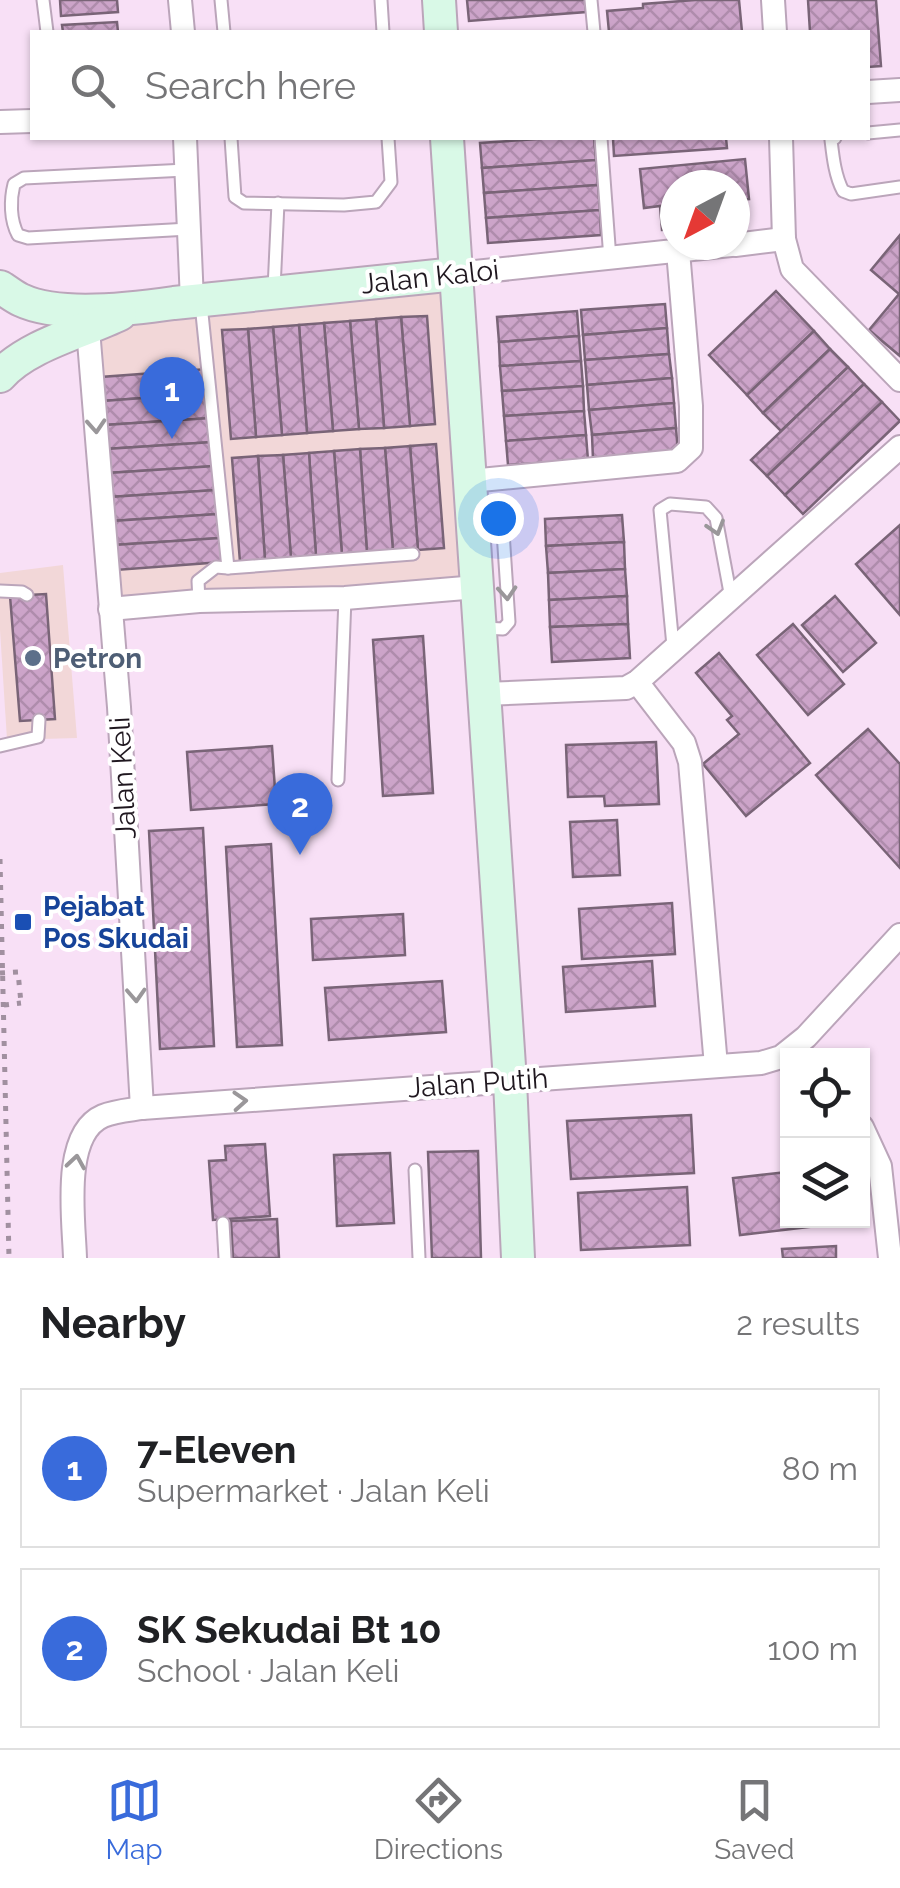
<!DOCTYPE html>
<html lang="en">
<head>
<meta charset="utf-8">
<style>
	body { margin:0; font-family:Raleway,sans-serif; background:#f6f6f6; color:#202124 }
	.controls { position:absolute; right:30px; bottom:30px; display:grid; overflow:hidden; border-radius:0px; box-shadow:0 2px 8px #0004 }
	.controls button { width:90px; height:90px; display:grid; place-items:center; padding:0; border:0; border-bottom:2px solid #e0e0e0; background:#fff; color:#202124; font:50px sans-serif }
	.compass { position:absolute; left:660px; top:170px; width:90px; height:90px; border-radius:50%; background:#fff; box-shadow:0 2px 8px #0004; rotate:221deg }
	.you { position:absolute; left:498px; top:518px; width:35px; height:35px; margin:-25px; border:8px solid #fff; border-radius:50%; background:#1a73e8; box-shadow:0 0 0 15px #1a73e833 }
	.badge { display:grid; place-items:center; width:65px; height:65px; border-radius:50%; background:#396bdb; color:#fff; font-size:32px; font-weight:700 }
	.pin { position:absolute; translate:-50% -82px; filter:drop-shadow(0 2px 5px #0008) }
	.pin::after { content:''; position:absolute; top:52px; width:35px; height:30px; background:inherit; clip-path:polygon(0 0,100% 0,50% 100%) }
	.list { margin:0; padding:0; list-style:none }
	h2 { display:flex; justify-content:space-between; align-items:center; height:130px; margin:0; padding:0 40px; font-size:42px }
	h2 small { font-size:32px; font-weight:400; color:#757577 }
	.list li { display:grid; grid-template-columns:65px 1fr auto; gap:30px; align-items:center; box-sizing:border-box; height:160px; margin:0 20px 20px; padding:0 20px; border:2px solid #e0e0e0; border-radius:0px }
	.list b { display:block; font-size:38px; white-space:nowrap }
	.list p { margin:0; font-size:32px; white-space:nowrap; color:#757577 }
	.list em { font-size:32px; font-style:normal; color:#757577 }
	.icon { flex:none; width:55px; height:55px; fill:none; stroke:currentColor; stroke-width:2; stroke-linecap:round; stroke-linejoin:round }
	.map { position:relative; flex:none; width:900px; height:1258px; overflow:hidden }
	.search { position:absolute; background:#fff; box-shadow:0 2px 8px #0004; left:30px; right:30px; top:30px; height:110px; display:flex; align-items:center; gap:25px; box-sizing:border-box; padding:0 35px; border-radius:0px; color:#757577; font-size:38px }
	.sheet { height:490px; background:#fff }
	nav { display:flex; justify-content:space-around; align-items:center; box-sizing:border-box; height:140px; border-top:2px solid #e0e0e0; background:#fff; font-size:28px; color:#757577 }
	nav a { display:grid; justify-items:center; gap:5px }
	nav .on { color:#396bdb }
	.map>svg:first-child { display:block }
	.commercial { fill:#f2d7d8 }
	.building { fill:url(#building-cross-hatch); stroke:#796477; stroke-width:2.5 }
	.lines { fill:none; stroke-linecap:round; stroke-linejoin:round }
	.lane-casing { stroke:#bba5ba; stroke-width:15 }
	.street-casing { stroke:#bba5ba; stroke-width:26 }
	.secondary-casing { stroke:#bba5ba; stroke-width:36 }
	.path { stroke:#a190a0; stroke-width:5; stroke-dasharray:5 8; stroke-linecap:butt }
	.lane { stroke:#fff; stroke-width:11 }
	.street { stroke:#fff; stroke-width:22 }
	.secondary { stroke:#d9f9e7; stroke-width:32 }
	.path-bridge { stroke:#a190a0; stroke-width:5; stroke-dasharray:5 8; stroke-linecap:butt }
	.oneway { stroke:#9a979a }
	.service-dot { fill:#5c6f8a; stroke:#fff; stroke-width:4 }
	.transit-dot { fill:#1a4fb4; stroke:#fff; stroke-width:4 }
	.labels { text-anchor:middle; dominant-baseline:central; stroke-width:8; stroke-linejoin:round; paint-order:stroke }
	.street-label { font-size:28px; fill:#1f171f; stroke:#fff }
	.service-label { font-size:28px; font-weight:bold; fill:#4e5e75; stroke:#fff; text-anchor:start }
	.transit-label { font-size:28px; font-weight:bold; fill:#164399; stroke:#fff; text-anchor:start }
</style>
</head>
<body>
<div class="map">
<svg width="900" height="1258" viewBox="0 0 900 1258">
	<defs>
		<pattern id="building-cross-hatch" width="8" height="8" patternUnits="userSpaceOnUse" patternTransform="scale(2.5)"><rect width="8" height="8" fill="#cca4c9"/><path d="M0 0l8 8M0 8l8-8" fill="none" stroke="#af8cac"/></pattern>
	</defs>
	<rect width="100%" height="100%" fill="#f8e0f6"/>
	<!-- commercial -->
	<g class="commercial">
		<polygon points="442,293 460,578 339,588 118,598 99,340 135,325"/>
		<polygon points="63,565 77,738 7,740 0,630 0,573"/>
	</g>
	<!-- building -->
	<g class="building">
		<polygon points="60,0 117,0 118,12 61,16"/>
		<polygon points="467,0 585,0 586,12 469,21"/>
		<polygon points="695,0 739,0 742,32 609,32 607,11 643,8 643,4"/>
		<polygon points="808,0 876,0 881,66 868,67 868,32 810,32"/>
		<polygon points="117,22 118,32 63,32 62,25"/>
		<polygon points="553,138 594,138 596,160 482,168 480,143"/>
		<polygon points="613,138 726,138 727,148 614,156"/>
		<polygon points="745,159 749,199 737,200 740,222 735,223 735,185 675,185 675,229 662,230 660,206 644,208 640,169"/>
		<polygon points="596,160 598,185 484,193 482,168"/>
		<polygon points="598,185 600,210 486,218 484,193"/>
		<polygon points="600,210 601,235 488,243 486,218"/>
		<polygon points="900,235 900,356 869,330 899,294 871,270"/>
		<polygon points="776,291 814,331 747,395 709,355"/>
		<polygon points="665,304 667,328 583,335 581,310"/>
		<polygon points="577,311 579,336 499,342 497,317"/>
		<polygon points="427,316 435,424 410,426 401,317"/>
		<polygon points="401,317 410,426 384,428 376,319"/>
		<polygon points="376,319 384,428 359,429 350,321"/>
		<polygon points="350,321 359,429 333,431 324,323"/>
		<polygon points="324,323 333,431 307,433 299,325"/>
		<polygon points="299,325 307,433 282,435 273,327"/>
		<polygon points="273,327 282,435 256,437 248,329"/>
		<polygon points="667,328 669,354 585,360 583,335"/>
		<polygon points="248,329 256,437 231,439 222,330"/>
		<polygon points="814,331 830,349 763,413 747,395"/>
		<polygon points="579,336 581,361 500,366 499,342"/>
		<polygon points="830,349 848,367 781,431 763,413"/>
		<polygon points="669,354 672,378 587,385 585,360"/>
		<polygon points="581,361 583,386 502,391 500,366"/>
		<polygon points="848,367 864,384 767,476 751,460"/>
		<polygon points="207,369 209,393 103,401 101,377"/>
		<polygon points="672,378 674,403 589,410 587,385"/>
		<polygon points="864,384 882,402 785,495 767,476"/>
		<polygon points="583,386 584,411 504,416 502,391"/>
		<polygon points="209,393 211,418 105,425 103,401"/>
		<polygon points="882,402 900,421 803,514 785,495"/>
		<polygon points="674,403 676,428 592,435 589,410"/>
		<polygon points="584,411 586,435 506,441 504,416"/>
		<polygon points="211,418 213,442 106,449 105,425"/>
		<polygon points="676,428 678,453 593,460 592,435"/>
		<polygon points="586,435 588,460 508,465 506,441"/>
		<polygon points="213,442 215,466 108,473 106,449"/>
		<polygon points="436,444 444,548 418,550 410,446"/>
		<polygon points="410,446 418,550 393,551 385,448"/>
		<polygon points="385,448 393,551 367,553 360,449"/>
		<polygon points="360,449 367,553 342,555 334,451"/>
		<polygon points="334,451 342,555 316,556 309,453"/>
		<polygon points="309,453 316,556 291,558 283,455"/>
		<polygon points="283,455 291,558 265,560 258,456"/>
		<polygon points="258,456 265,560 240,562 232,458"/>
		<polygon points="215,466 216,490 110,497 108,473"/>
		<polygon points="216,490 218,514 112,521 110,497"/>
		<polygon points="218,514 220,538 114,545 112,521"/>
		<polygon points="622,515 624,542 546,546 545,519"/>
		<polygon points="900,525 900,615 856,564"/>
		<polygon points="220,538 222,562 116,570 114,545"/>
		<polygon points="624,542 625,569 548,573 546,546"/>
		<polygon points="625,569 627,596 549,600 548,573"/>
		<polygon points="46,594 55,719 20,721 10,596"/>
		<polygon points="627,596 628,624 550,627 549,600"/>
		<polygon points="835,596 876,643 843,672 802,625"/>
		<polygon points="628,624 630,658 552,662 550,627"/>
		<polygon points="793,624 844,684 808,715 757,655"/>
		<polygon points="423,636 433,793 383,796 373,640"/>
		<polygon points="719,653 810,763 746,816 703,764 739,734 727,720 732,716 696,673"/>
		<polygon points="868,729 900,764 900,868 816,775"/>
		<polygon points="656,742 659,804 605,806 604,796 568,797 566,745"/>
		<polygon points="272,746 276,804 191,810 187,752"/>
		<polygon points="617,820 620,875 573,877 570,822"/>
		<polygon points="203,828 214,1046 160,1049 149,831"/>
		<polygon points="271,844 282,1045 237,1047 226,847"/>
		<polygon points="672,903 675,954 582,959 579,909"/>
		<polygon points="403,914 405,955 313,960 311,919"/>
		<polygon points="652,961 655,1006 566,1012 563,967"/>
		<polygon points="442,981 446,1032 329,1040 325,988"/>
		<polygon points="691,1115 694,1173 571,1179 567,1121"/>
		<polygon points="265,1144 270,1216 213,1220 209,1161 226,1160 225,1146"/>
		<polygon points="478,1151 481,1258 432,1258 428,1152"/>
		<polygon points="390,1153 394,1223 337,1226 334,1155"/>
		<polygon points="788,1172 788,1220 852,1220 852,1222 740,1235 733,1178"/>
		<polygon points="687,1187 690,1245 581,1250 578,1193"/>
		<polygon points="277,1219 279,1258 233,1258 231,1221"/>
		<polygon points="836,1246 836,1258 783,1258 782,1249"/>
	</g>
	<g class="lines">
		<defs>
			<g id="lane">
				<polyline points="43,0 47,32"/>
				<polyline points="221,0 224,32"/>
				<polyline points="381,0 383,32"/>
				<polyline points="591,0 594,32"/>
				<polyline points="868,133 900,130"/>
				<polyline points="231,138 235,197 244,203 344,205 376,202 391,182 388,138"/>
				<polyline points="601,138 610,259"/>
				<path d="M835 138 831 140C833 157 835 176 843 191L851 194 900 187"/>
				<path d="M186 170 24 178 14 184C10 200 10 220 18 235L28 238 189 229"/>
				<polyline points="274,289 278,203"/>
				<polyline points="201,304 228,568 413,554"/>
				<polyline points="477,513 487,518 503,532 509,622 503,629 484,628"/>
				<polyline points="0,591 22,592 27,595"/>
				<polyline points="199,601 198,581 216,567 228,568"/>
				<polyline points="673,646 660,510 670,504 706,507 716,518 731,598"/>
				<polyline points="0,746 38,737 39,720"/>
				<polyline points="338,780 345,598"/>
				<polyline points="415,1170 419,1258"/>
				<polyline points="223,1223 225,1258"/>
			</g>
			<g id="street">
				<polyline points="180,0 183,32"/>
				<polyline points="773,0 775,32"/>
				<polyline points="868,92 900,90"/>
				<polyline points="0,122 32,121"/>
				<polyline points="185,138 192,301"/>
				<polyline points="781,138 784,239 792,269 900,380"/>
				<polyline points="735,245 784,239"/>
				<polyline points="456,274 731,245"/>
				<polyline points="88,329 119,707 142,1108"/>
				<polyline points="470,481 677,461 691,448 691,406 678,251"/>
				<polyline points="110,609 199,601 345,598 477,587"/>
				<polyline points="637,682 684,743 690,762 716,1066"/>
				<polyline points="484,694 626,688 637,682 900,447"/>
				<polyline points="862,1127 880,1166 890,1258"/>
				<path d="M75 1258C74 1221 61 1134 103 1116 115 1111 130 1110 142 1108L761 1063 781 1057 806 1037 900 935"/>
			</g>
			<g id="secondary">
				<polyline points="439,0 441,32"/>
				<polyline points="447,138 510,1081 518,1258"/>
				<path d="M0 287C7 291 14 297 21 300 59 318 133 309 174 303L456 274"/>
				<path d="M0 376C27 345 83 332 120 314"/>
			</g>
		</defs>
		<!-- lane casing -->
		<use href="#lane" class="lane-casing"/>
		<!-- street casing -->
		<use href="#street" class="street-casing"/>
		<!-- secondary casing -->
		<use href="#secondary" class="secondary-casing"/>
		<!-- path -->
		<g class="path">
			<polyline points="0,859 9,1258"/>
			<polyline points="4,1005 21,1003"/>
		</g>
		<!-- lane -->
		<use href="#lane" class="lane"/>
		<!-- street -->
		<use href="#street" class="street"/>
		<!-- secondary -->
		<use href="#secondary" class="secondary"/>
		<!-- path-bridge -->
		<polyline class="path-bridge" points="0,973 18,972 21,1003"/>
	</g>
	<!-- one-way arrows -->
	<defs><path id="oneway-chevron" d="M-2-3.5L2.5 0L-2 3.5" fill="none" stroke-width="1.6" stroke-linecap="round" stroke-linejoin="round" transform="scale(2.5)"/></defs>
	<g class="oneway">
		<use href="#oneway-chevron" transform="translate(96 426) rotate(86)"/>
		<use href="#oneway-chevron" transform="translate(716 528) rotate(73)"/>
		<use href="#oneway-chevron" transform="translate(507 593) rotate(86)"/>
		<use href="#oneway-chevron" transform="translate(136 995) rotate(87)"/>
		<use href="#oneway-chevron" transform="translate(240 1101) rotate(-4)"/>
		<use href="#oneway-chevron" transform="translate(76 1162) rotate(-81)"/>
	</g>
	<!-- markers -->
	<circle class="service-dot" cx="33" cy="658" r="10"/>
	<rect class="transit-dot" x="13" y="912" width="20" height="20" rx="5"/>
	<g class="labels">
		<!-- street labels -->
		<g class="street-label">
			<text transform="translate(430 277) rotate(-6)">Jalan Kaloi</text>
			<text transform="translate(123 778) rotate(-93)">Jalan Keli</text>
			<text transform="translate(478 1083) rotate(-4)">Jalan Putih</text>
		</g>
		<!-- service labels -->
		<g class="service-label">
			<text x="53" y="658">Petron</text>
		</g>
		<!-- transit labels -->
		<g class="transit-label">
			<text x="43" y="906">Pejabat<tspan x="43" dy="32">Pos Skudai</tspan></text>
		</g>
	</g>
</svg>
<div class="controls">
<button><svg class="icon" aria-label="locate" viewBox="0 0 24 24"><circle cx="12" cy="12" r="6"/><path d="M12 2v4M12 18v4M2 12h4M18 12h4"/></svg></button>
<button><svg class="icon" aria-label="layers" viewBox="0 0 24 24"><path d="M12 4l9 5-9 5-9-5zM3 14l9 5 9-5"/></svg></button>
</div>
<svg class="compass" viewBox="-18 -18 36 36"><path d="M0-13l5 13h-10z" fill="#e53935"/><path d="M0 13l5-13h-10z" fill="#757577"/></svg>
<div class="you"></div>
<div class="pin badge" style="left:172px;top:439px">1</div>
<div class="pin badge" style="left:300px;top:855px">2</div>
<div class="search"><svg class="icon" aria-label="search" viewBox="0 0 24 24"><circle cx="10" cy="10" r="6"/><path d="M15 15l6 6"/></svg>Search here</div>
</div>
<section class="sheet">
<h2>Nearby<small>2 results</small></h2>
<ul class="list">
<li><span class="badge">1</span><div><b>7-Eleven</b><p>Supermarket · Jalan Keli</p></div><em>80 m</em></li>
<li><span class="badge">2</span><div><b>SK Sekudai Bt 10</b><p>School · Jalan Keli</p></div><em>100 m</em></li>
</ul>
</section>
<nav>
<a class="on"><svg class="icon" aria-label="map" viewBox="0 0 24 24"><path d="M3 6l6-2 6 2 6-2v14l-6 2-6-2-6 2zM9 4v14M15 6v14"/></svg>Map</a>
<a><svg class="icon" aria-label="directions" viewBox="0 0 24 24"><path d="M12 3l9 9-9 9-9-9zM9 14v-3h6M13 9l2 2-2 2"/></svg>Directions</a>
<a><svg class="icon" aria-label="saved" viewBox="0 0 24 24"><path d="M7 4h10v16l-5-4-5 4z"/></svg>Saved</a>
</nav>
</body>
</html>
